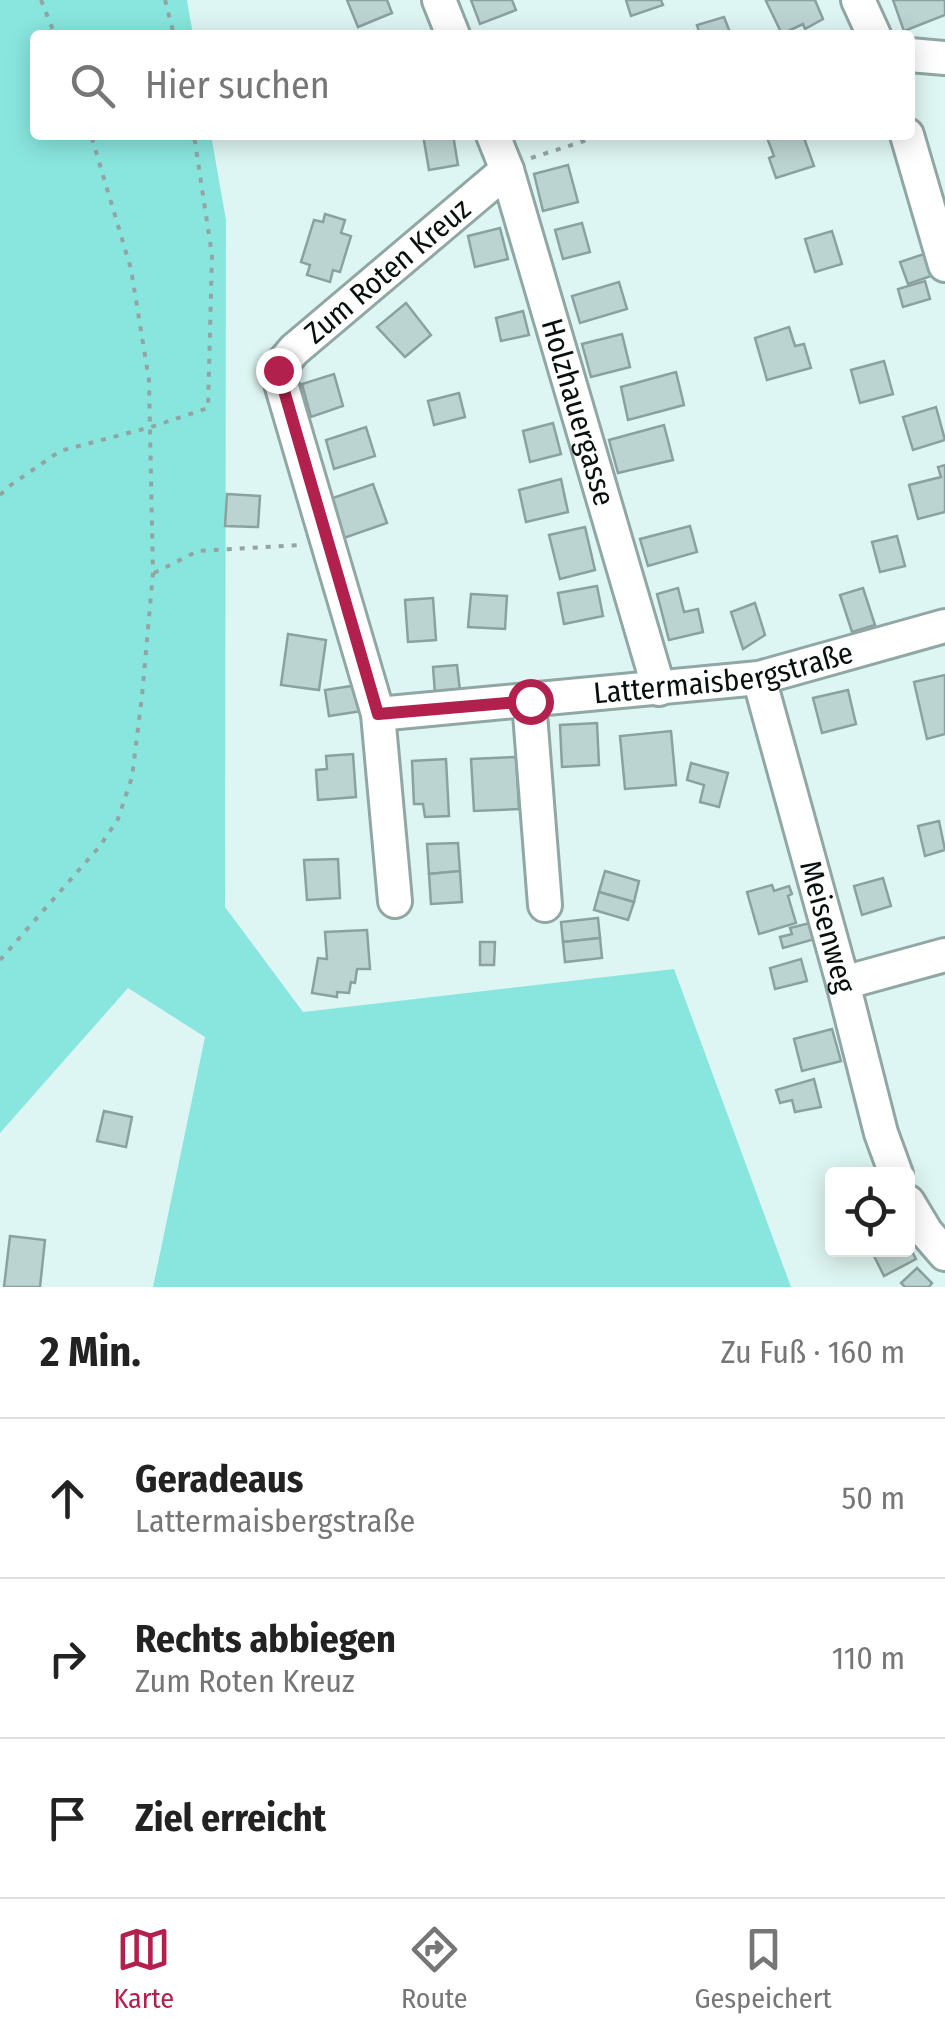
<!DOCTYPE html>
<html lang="de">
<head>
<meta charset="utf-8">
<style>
	body { margin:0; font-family:"Fira Sans Condensed",sans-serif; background:#f2f2f2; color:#222 }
	.controls { position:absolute; right:30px; bottom:30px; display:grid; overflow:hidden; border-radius:10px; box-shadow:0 5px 25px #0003 }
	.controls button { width:90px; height:90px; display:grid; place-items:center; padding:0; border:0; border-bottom:2px solid #e0e0e0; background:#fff; color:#222; font:50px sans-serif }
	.stop { position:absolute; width:30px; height:30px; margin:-22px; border:8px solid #b2204d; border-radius:50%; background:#fff }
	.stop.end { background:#b2204d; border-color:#fff; box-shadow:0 2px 10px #0008 }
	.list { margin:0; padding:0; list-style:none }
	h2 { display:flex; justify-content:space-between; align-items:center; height:130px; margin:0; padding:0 40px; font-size:42px }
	h2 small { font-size:32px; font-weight:400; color:#767676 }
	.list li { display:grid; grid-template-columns:65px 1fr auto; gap:30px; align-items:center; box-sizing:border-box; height:160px; padding:0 40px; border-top:2px solid #e0e0e0 }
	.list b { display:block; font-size:38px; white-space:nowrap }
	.list p { margin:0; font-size:32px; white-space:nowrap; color:#767676 }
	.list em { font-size:32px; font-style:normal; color:#767676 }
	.icon { flex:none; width:55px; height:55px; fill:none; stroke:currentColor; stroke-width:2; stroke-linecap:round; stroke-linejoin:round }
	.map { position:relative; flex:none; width:945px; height:1287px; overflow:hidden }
	.search { position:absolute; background:#fff; box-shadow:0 5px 25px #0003; left:30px; right:30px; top:30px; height:110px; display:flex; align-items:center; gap:25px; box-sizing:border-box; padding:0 35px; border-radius:10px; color:#767676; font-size:38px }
	.sheet { height:610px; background:#fff }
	nav { display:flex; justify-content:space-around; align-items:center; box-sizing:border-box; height:140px; border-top:2px solid #e0e0e0; background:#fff; font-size:28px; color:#767676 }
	nav a { display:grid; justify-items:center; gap:5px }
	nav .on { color:#b2204d }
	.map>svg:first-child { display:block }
	.green { fill:#89e6df }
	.building { fill:#bcd4d1; stroke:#8ba19f; stroke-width:2.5 }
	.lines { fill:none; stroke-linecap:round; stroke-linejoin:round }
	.minor-casing { stroke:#90a7a4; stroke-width:38 }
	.path { stroke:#93a5a3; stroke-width:4; stroke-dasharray:5 8; stroke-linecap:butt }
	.minor { stroke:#fff; stroke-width:32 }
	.route { stroke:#b2204d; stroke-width:12 }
	.labels { text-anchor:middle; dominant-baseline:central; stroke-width:10; stroke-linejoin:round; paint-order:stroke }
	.street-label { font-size:30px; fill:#07100f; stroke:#f9fefe }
</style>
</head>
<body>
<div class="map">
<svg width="945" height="1287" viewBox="0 0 945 1287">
	<rect width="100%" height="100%" fill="#def6f3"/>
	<!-- green -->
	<polygon class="green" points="0,0 187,0 193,35 35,35 35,135 211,135 226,220 225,907 303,1012 674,969 791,1287 153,1287 205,1037 128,988 0,1133"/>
	<!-- building -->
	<g class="building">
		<polygon points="347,0 387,0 392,13 358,27"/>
		<polygon points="471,0 512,0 516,10 480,24"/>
		<polygon points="626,0 661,0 663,5 631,16"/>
		<polygon points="769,0 815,0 823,19 805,29 803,24 782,34 766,1"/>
		<polygon points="893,0 945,0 945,15 904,31"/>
		<polygon points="724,17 731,35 700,35 697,25"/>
		<polygon points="423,135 453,135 458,165 429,170"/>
		<polygon points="766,135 803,135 814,166 776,178 769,158 774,156"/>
		<polygon points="568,165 578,202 543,211 534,174"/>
		<polygon points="325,214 345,220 341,233 351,236 340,272 333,270 330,282 307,275 310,265 301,262 314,220 323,222"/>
		<polygon points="582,223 590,252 563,259 555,230"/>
		<polygon points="500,228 508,259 475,267 468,236"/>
		<polygon points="832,231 842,264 815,272 805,239"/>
		<polygon points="924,254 931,276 908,284 900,262"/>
		<polygon points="925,281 930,299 903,307 898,289"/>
		<polygon points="619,282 627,309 580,323 572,296"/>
		<polygon points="406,303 431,335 405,357 377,327"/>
		<polygon points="523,311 529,335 501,341 496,318"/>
		<polygon points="789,327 795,346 804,344 811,368 767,380 755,338"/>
		<polygon points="622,334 630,367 591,377 582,344"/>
		<polygon points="884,361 893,394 860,403 851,370"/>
		<polygon points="676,372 684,405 628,420 621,387"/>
		<polygon points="334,374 343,406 311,417 302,384"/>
		<polygon points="459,393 465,417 434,425 428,401"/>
		<polygon points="936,407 945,440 913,450 903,417"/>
		<polygon points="553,423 561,454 530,462 523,431"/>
		<polygon points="664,425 673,460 618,473 609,440"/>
		<polygon points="366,427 375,456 334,469 326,440"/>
		<polygon points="945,465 945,512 918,519 909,485 941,477 938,467"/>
		<polygon points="561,479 568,512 526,522 519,490"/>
		<polygon points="373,484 387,523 344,538 330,499"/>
		<polygon points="227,494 260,496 258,527 225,526"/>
		<polygon points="690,526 697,552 648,566 640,539"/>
		<polygon points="585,527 595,570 560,579 549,535"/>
		<polygon points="897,536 905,566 880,572 872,542"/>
		<polygon points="597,586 603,616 564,624 558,593"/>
		<polygon points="678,588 684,612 698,609 703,632 669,640 657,594"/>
		<polygon points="863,588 875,625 852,632 840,595"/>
		<polygon points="471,594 507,596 505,629 468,627"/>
		<polygon points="433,598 436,640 408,642 405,600"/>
		<polygon points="755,603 765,635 743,649 731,612"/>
		<polygon points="288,634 326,640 319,690 281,685"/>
		<polygon points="457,665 460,691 435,694 433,667"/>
		<polygon points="945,675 945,734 927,739 914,682"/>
		<polygon points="358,685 362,711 329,716 325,690"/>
		<polygon points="848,690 856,724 822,733 813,698"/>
		<polygon points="597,723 599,765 562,767 560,725"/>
		<polygon points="671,731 676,785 625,789 620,736"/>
		<polygon points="353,754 356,797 318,800 316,770 327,769 326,756"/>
		<polygon points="516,757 519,809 474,811 471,759"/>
		<polygon points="446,759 449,816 425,817 423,804 414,804 412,761"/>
		<polygon points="691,763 728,773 719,807 700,802 704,785 687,780"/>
		<polygon points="939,821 945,850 925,856 918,826"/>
		<polygon points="458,843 460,871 429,874 427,844"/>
		<polygon points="338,859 340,898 307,900 304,860"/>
		<polygon points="460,871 462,902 431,904 429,874"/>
		<polygon points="605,871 639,881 634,902 599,892"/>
		<polygon points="883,878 891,906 862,915 854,886"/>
		<polygon points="772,885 774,891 789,886 792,894 788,896 796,923 759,934 747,892"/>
		<polygon points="599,892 634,902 628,920 594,910"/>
		<polygon points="598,918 600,938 563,942 561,922"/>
		<polygon points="810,923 815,939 783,948 780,937 792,934 790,928"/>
		<polygon points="367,930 370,969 357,969 355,983 351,982 349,993 337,992 337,997 312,993 318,958 327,959 325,932"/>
		<polygon points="600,938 602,958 565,962 563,942"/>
		<polygon points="480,942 495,942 494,965 480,965"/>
		<polygon points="801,959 807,981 775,989 770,968"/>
		<polygon points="832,1029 841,1061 802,1071 794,1039"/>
		<polygon points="814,1079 821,1107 795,1112 792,1100 780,1103 776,1090"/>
		<polygon points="104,1111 132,1117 126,1147 97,1141"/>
		<polygon points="10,1236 45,1240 40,1287 4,1287"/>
		<polygon points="908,1244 916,1259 884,1276 871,1250 908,1250"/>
		<polygon points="917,1268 932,1283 929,1287 905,1287 901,1283"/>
	</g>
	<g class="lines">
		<defs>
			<g id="minor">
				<polyline points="439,0 453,35"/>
				<polyline points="858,0 874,35"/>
				<polyline points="910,55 945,58"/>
				<path id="s1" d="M493 135 507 170 659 689"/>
				<polyline points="907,135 945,265"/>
				<path id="s2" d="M759 678 843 983 881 1133 896 1174"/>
				<polyline points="529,701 545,905"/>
				<path id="s3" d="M378 714 759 678 945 626"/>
				<path id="s4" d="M395 901 378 714 277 370 294 350 507 170"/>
				<polyline points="843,983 945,955"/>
				<polyline points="908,1202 926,1232 945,1254"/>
			</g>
		</defs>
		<!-- minor casing -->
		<use href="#minor" class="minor-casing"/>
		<!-- path -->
		<g class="path">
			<polyline points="41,0 55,35"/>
			<polyline points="165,0 174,35"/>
			<polyline points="531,158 603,135"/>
			<polyline points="0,495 8,487 60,451 151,427 208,408 212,255 194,135"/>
			<polyline points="154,573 198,551 299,545"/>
			<polyline points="0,960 100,846 118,819 132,777 142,696 153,573 149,380 131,269 91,135"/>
		</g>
		<!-- minor -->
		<use href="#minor" class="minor"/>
	</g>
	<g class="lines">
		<!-- route -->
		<polyline class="route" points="278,370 378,714 530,701"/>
	</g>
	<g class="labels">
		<!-- street labels -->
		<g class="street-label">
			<text stroke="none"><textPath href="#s4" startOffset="695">Zum Roten Kreuz</textPath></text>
			<text stroke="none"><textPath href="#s1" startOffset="290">Holzhauergasse</textPath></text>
			<text stroke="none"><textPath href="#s3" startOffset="348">Lattermaisbergstraße</textPath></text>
			<text stroke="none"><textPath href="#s2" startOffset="258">Meisenweg</textPath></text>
		</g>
	</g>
</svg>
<div class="controls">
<button><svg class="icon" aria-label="locate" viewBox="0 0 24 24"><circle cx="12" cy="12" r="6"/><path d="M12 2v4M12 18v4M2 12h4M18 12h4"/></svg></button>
</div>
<div class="stop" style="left:530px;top:701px"></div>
<div class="stop end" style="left:278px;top:370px"></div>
<div class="search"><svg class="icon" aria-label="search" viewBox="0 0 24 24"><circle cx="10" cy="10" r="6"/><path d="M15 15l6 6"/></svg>Hier suchen</div>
</div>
<section class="sheet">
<h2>2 Min.<small>Zu Fuß · 160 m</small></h2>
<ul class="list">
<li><svg class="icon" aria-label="ahead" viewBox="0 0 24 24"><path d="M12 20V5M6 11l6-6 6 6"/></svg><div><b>Geradeaus</b><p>Lattermaisbergstraße</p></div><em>50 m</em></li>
<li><svg class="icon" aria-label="right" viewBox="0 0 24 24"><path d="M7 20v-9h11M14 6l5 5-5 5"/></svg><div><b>Rechts abbiegen</b><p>Zum Roten Kreuz</p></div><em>110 m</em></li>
<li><svg class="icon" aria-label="arrive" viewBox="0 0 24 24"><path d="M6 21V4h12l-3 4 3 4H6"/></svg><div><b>Ziel erreicht</b></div></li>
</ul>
</section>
<nav>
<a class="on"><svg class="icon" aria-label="map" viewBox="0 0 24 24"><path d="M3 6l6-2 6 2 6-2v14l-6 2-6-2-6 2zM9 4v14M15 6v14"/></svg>Karte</a>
<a><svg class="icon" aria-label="directions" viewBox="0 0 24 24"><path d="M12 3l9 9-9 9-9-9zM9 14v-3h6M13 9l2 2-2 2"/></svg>Route</a>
<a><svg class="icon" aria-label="saved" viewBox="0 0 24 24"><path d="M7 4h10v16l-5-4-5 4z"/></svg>Gespeichert</a>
</nav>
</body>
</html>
